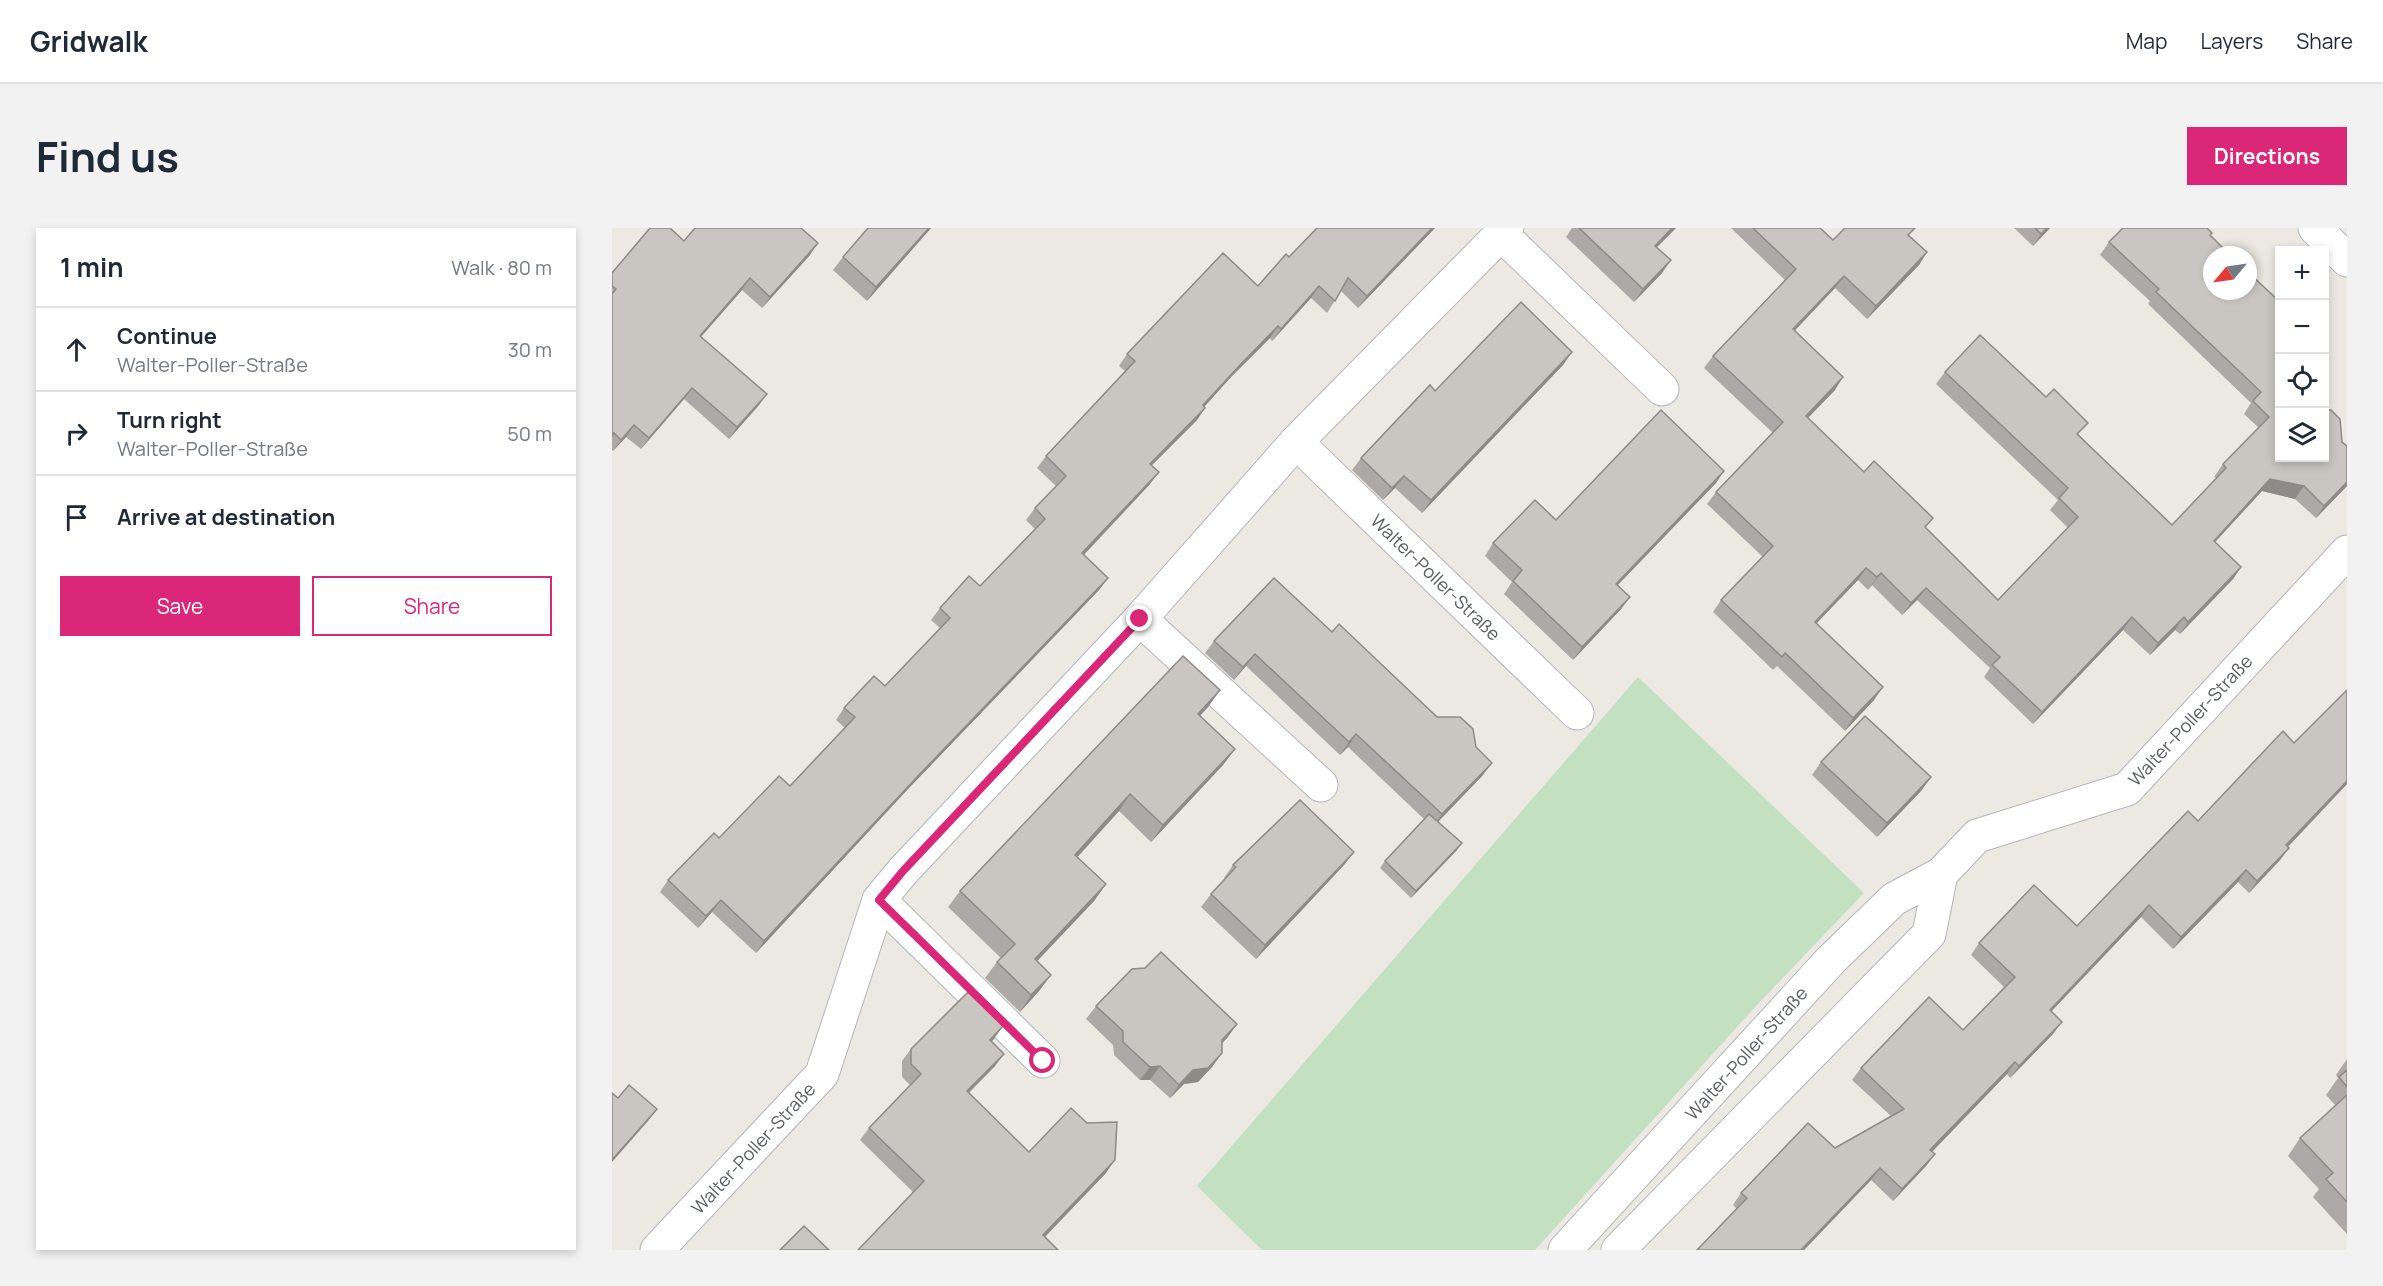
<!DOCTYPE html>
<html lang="en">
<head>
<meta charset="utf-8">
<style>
	body { margin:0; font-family:Manrope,sans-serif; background:#f2f2f3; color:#1f2937 }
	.controls { position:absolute; right:18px; top:18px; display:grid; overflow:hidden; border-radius:0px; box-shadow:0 3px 9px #0003 }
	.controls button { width:54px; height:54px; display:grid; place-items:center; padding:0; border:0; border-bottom:2px solid #e0e1e3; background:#fff; color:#1f2937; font:30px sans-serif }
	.compass { position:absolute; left:1591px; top:18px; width:54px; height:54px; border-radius:50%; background:#fff; box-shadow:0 3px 9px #0003; rotate:241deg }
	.stop { position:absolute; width:18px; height:18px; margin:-14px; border:4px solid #db2777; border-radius:50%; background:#fff }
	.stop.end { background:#db2777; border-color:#fff; box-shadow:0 2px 6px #0008 }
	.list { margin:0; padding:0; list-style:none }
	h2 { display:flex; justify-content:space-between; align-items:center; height:78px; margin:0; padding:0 24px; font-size:26px }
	h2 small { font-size:20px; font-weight:400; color:#747a83 }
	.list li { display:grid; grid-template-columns:39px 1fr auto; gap:18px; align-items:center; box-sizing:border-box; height:84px; padding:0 24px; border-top:2px solid #e0e1e3 }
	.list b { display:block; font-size:22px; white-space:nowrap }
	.list p { margin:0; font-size:20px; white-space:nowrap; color:#747a83 }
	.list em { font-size:20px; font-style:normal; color:#747a83 }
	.actions { display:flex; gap:12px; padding:18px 24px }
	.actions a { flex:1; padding:14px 0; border:2px solid #db2777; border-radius:0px; text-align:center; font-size:21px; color:#db2777 }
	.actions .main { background:#db2777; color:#fff }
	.icon { flex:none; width:33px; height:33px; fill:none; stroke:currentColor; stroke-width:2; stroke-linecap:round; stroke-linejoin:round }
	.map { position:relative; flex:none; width:1735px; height:1022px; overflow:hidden; border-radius:0px }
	header { display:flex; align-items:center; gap:36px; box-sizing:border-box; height:84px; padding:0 30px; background:#fff; border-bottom:2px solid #e0e1e3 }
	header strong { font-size:28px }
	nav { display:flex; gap:33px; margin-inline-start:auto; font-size:21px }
	.intro { display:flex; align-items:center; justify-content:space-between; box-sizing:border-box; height:144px; padding:0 36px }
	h1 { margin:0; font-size:42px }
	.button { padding:15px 27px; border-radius:0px; background:#db2777; color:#fff; font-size:21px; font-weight:700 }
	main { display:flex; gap:36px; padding:0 36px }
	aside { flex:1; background:#fff; border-radius:0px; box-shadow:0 3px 9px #0003 }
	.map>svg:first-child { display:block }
	.green { fill:#c3e1c0 }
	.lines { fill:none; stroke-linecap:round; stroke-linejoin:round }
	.minor-casing { stroke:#b3b5b8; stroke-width:35 }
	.minor { stroke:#fff; stroke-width:33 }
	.wall { fill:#ada9a6 }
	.shaded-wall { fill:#8d8a87 }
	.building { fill:#c9c5c1; stroke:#8d8a87; stroke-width:1.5 }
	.route { stroke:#db2777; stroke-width:8 }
	.labels { text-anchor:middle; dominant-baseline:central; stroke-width:6; stroke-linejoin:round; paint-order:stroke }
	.street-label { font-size:18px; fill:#5a5e61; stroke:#fff }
</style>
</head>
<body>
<header>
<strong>Gridwalk</strong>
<nav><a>Map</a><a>Layers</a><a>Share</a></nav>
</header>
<div class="intro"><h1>Find us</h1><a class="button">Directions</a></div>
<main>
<aside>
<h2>1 min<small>Walk · 80 m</small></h2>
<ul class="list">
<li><svg class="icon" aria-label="ahead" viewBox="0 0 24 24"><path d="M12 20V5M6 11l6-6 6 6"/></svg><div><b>Continue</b><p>Walter-Poller-Straße</p></div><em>30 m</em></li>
<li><svg class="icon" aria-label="right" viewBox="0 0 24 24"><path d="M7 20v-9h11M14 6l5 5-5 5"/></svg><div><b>Turn right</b><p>Walter-Poller-Straße</p></div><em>50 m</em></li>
<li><svg class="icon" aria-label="arrive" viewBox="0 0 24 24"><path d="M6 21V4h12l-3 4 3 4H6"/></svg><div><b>Arrive at destination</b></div></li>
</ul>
<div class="actions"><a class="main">Save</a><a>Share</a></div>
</aside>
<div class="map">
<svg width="1735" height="1022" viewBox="0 0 1735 1022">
	<rect width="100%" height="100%" fill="#ece9e2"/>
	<!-- green -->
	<polygon class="green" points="1026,449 1252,665 1144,778 923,1022 650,1022 585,958"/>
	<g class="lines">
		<defs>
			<g id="minor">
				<polyline points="1703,0 1735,32"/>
				<polyline points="889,6 1050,161"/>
				<polyline points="684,214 965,485"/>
				<polyline points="528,391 709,557"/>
				<polyline points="267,672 431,833"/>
				<polyline points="45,1022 210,846 267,672 291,643 528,391 684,214 895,0"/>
				<polyline points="953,1022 1219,732 1282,671 1329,646 1365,608 1515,561 1735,324"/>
				<polyline points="1006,1022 1317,706 1329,646"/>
			</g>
		</defs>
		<!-- minor casing -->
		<use href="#minor" class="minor-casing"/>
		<!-- minor -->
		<use href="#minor" class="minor"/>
	</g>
	<!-- wall -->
	<g class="wall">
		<polygon points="256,0 319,0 255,73 221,42 231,29"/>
		<polygon points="705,0 823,0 746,80 729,63 715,85 699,70 660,113 658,110 619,149 592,179 593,180 585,192 540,237 538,256 472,327 496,350 487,362 296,561 144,725 100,684 86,700 48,664 56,652 107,610 178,558 233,500 224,492 232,480 273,458 328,400 319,392 328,380 368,358 423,301 414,292 423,280 444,258 425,240 434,228 513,143 507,138 515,126 646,58 677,29"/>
		<polygon points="960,0 1064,0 1045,19 1050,45 1022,74 954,9"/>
		<polygon points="1119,0 1208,0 1221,12 1298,8 1315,24 1307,37 1255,91 1223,60 1182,103 1223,162 1196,190 1252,244 1314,300 1386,372 1456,300 1438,282 1446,272 1324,156 1333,144 1467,207 1560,297 1604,250 1602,249 1611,236 1647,200 1632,186 1639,175 1536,76 1538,73 1488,27 1497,14 1598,8 1636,63 1668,230 1730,214 1735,218 1735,258 1704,290 1683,271 1650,263 1603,314 1629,339 1621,351 1568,406 1563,402 1538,427 1511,402 1421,496 1372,449 1378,440 1305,372 1290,387 1260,357 1256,362 1246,352 1205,395 1262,472 1233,503 1165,438 1161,442 1101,384 1109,372 1151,329 1095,276 1104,264 1161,205 1092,140 1101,128 1173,52"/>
		<polygon points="1402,0 1438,0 1421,18"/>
		<polygon points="72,13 198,27 150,80 130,62 89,109 147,177 117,211 72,171 29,221 14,209 1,223 0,222 0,45"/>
		<polygon points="960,124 951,137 810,285 783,260 771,272 740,242 749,230 823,163"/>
		<polygon points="1104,255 1006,357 1018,369 1009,381 961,432 892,366 900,354 873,328 881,315 944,292"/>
		<polygon points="720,404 864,519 871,547 826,594 845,622 799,670 768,640 773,633 812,591 736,519 728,527 634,438 622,452 593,425 602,413"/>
		<polygon points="608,462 596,479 588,488 623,521 611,537 539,614 507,583 465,629 494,656 482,673 425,733 439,747 427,763 408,784 373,750 385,734 389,730 336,679 348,663"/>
		<polygon points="1735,462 1735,556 1676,619 1677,620 1668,632 1637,665 1626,654 1561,721 1529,689 1439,784 1441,806 1398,850 1395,846 1320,924 1323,926 1314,938 1281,973 1259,952 1192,1022 1085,1022 1125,981 1121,977 1129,965 1223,920 1279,888 1240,852 1249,840 1351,802 1392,759 1359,727 1367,715 1465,698 1586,593 1682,515"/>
		<polygon points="1209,534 1319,549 1309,563 1265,609 1200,547"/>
		<polygon points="742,624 732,637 644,731 589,679 599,666 613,651 612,650 621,637"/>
		<polygon points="484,778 625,796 615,810 610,815 610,825 600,839 586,854 572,856 558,870 538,852 528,852 502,827 501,817 474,791"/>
		<polygon points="382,811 380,813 383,838 357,865 417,924 494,945 433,1009 301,964 248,912 257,900 298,857 290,849 290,833 299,821"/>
		<polygon points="1735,831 1735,1006 1701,969 1707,961 1676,928 1688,910 1724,878 1714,867 1726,850 1724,847"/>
	</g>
	<!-- shaded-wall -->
	<g class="shaded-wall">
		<polygon points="317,0 319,0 255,73 264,59"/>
		<polygon points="820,0 823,0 746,80 755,68"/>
		<polygon points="1060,0 1064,0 1034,30 1043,18"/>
		<polygon points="1435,0 1438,0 1421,18 1429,6"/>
		<polygon points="206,15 198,27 150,80 158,69"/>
		<polygon points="1315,24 1307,37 1255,91 1264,78"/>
		<polygon points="1059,32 1050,45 1022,74 1031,61"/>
		<polygon points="1232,48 1223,60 1172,114 1181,101"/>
		<polygon points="138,50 130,62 80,119 88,108"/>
		<polygon points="707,58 699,70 660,113 669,101"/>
		<polygon points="666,98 658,110 619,149 583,189 591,177 628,137"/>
		<polygon points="960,124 951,137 810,285 819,272"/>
		<polygon points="1231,149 1223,162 1185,201 1194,188"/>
		<polygon points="80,160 72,171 29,221 37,210"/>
		<polygon points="155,166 147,177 117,211 125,199"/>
		<polygon points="593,180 585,192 529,248 538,236"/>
		<polygon points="22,197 14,209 1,223 9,212"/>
		<polygon points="1112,243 1104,255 995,368 1004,356"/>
		<polygon points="547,244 538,256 462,337 470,325"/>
		<polygon points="792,248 783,260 771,272 780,260"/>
		<polygon points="1658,251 1692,258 1683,271 1650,263 1593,325 1602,313"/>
		<polygon points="1735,254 1735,258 1704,290 1712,278"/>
		<polygon points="1629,339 1621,351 1568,406 1576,394"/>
		<polygon points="1254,340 1246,352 1194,406 1203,394"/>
		<polygon points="1269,345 1260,357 1256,362 1265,349"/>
		<polygon points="496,350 487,362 296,561 144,725 152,713 305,549"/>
		<polygon points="1314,360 1305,372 1290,387 1299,375"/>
		<polygon points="1018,369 1009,381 961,432 970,419"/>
		<polygon points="1520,389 1511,402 1421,496 1430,484"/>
		<polygon points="1572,389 1563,402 1538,427 1546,415"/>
		<polygon points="643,426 634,438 622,452 631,439"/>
		<polygon points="1271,459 1262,472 1233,503 1241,490"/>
		<polygon points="608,462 596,479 574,502 586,486"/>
		<polygon points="744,506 736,519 728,527 737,514"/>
		<polygon points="623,521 611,537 539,614 551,597"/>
		<polygon points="880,535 871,547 821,599 830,586"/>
		<polygon points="1319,549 1309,563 1265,609 1275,595"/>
		<polygon points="1735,553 1735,556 1666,629 1674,617"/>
		<polygon points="518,566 507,583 452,644 463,627"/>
		<polygon points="850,615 845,622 799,670 804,663"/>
		<polygon points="1677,620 1668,632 1637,665 1645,653"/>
		<polygon points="742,624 732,637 644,731 653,717"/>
		<polygon points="1634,642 1626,654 1561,721 1569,709"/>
		<polygon points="494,656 482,673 411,748 423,731"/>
		<polygon points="109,672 100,684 86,700 94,688"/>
		<polygon points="1537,677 1529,689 1429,794 1438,782"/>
		<polygon points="439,747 427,763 408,784 419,767"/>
		<polygon points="1450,794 1441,806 1398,850 1407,838"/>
		<polygon points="625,796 615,810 601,825 610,812"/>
		<polygon points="391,798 382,811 369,824 378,812"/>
		<polygon points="610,825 600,839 586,854 572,856 558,870 567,857 581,842"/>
		<polygon points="392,826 383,838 346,875 355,863"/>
		<polygon points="1403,834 1395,846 1310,934 1318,922"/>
		<polygon points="548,838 538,852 528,852 538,839"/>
		<polygon points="45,881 36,893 0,934 0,932"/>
		<polygon points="1323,926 1314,938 1281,973 1290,961"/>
		<polygon points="503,932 494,945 422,1020 431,1007"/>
		<polygon points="1268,940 1259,952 1192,1022 1189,1022"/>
	</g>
	<!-- building -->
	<g class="building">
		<polygon points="38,0 58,0 72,13 83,0 189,0 206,15 158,69 138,50 88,108 155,166 125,199 80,160 37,210 22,197 9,212 2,205 0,208 0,66 4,61 0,58 0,45"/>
		<polygon points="256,0 317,0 264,59 231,29"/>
		<polygon points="705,0 820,0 755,68 736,50 723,73 707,58 669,101 666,98 628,137 591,177 593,180 538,236 547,244 470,325 496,350 305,549 152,713 109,672 94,688 56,652 102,605 107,610 167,548 178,558 243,489 232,480 262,448 273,458 338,390 328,380 357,348 368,358 433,291 423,280 454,248 434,228 523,133 515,126 611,25 646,58 674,26 677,29"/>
		<polygon points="967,0 1060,0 1043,18 1059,32 1031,61"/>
		<polygon points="1141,0 1208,0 1221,12 1233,0 1303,0 1296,7 1315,24 1264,78 1232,48 1181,101 1231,149 1194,188 1252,244 1262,233 1321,290 1313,299 1386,372 1466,289 1447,270 1456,260 1333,144 1368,107 1434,169 1442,161 1476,195 1465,206 1560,297 1614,240 1611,236 1657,189 1641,173 1649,164 1544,64 1547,61 1497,14 1511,0 1595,0 1600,5 1598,7 1618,27 1600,27 1600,63 1636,63 1636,44 1668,74 1668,230 1713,230 1713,182 1719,182 1728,191 1730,214 1735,218 1735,254 1712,278 1692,258 1658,251 1602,313 1629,339 1576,394 1572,389 1546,415 1520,389 1430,484 1380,437 1388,429 1314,360 1299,375 1269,345 1265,349 1254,340 1203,394 1271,459 1241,490 1173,425 1170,429 1109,372 1161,318 1104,264 1171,194 1101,128 1184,41"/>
		<polygon points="1423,0 1435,0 1429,6"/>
		<polygon points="909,74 960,124 819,272 792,248 780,260 749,230 818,157 823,163"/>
		<polygon points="1049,182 1112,243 1004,356 1018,369 970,419 901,353 910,342 881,315 923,272 944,292"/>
		<polygon points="662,350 720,404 727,396 825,489 848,489 861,501 864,519 880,535 830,586 744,506 737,514 643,426 631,439 602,413"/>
		<polygon points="571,428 608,462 586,486 623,521 551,597 518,566 463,627 494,656 423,731 439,747 419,767 385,734 403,716 348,663"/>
		<polygon points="1735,462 1735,553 1674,617 1677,620 1645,653 1634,642 1569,709 1537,677 1438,782 1450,794 1407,838 1403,834 1318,922 1323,926 1290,961 1268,940 1189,1022 1085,1022 1135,970 1129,965 1196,895 1223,920 1292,881 1249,840 1317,769 1351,802 1403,749 1367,715 1422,657 1465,698 1576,583 1586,593 1671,503 1682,515"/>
		<polygon points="1253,488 1319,549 1275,595 1209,534"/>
		<polygon points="688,572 742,624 653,717 599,666 624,639 621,637"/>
		<polygon points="817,586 850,615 804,663 773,633"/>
		<polygon points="549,724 625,796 610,812 610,825 596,840 581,842 567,857 548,838 538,839 511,814 511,803 484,778 520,741 533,740"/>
		<polygon points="356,764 391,798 378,812 392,826 355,863 417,924 459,880 475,895 505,894 503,932 431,1007 446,1022 246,1022 312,953 257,900 309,846 299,836 299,821"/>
		<polygon points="1735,842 1735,859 1727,849"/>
		<polygon points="17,857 45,881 0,932 0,865 6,870"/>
		<polygon points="1735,867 1735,974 1714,951 1721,945 1688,910"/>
		<polygon points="192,998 217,1022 168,1022"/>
	</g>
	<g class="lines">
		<!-- route -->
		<polyline class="route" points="431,833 267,672 291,643 528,391"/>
	</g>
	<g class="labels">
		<!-- street labels -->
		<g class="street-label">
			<text transform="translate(824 349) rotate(44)">Walter-Poller-Straße</text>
			<text transform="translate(1578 492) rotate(-47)">Walter-Poller-Straße</text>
			<text transform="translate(1134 825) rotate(-48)">Walter-Poller-Straße</text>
			<text transform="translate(141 920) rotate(-47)">Walter-Poller-Straße</text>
		</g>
	</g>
</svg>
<div class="controls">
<button>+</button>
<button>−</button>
<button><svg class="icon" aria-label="locate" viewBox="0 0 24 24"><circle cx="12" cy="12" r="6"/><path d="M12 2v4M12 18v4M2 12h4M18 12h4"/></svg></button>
<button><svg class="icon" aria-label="layers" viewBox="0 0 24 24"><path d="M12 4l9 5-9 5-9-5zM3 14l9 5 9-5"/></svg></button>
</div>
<svg class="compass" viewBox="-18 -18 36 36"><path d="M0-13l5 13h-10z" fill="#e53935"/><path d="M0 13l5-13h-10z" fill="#747a83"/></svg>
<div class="stop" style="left:431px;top:833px"></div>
<div class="stop end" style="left:528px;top:391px"></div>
</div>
</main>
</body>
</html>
